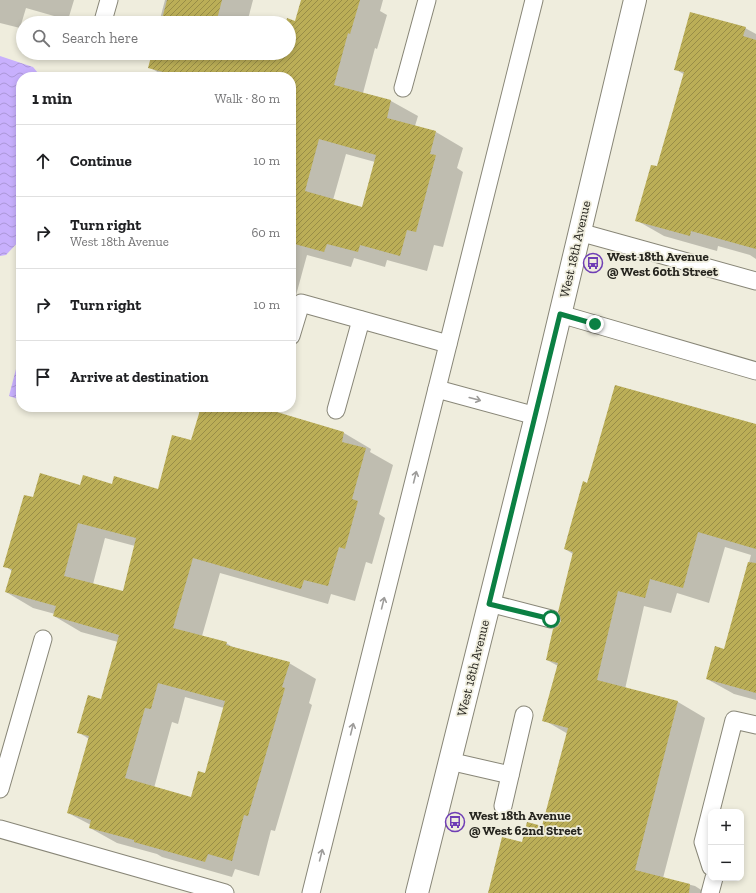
<!DOCTYPE html>
<html lang="en">
<head>
<meta charset="utf-8">
<style>
	body { margin:0; font-family:"Zilla Slab",serif; background:#f2f2f2; color:#202124 }
	.controls { position:absolute; right:12px; bottom:12px; display:grid; overflow:hidden; border-radius:8px; box-shadow:0 2px 6px #0003 }
	.controls button { width:36px; height:36px; display:grid; place-items:center; padding:0; border:0; border-bottom:1px solid #e0e0e0; background:#fff; color:#202124; font:20px sans-serif }
	.stop { position:absolute; width:12px; height:12px; margin:-9px; border:3px solid #0b8043; border-radius:50%; background:#fff }
	.stop.end { background:#0b8043; border-color:#fff; box-shadow:0 1px 4px #0008 }
	.list { margin:0; padding:0; list-style:none }
	h2 { display:flex; justify-content:space-between; align-items:center; height:52px; margin:0; padding:0 16px; font-size:17px }
	h2 small { font-size:13px; font-weight:400; color:#757577 }
	.list li { display:grid; grid-template-columns:26px 1fr auto; gap:12px; align-items:center; box-sizing:border-box; height:72px; padding:0 16px; border-top:1px solid #e0e0e0 }
	.list b { display:block; font-size:15px; white-space:nowrap }
	.list p { margin:0; font-size:13px; white-space:nowrap; color:#757577 }
	.list em { font-size:13px; font-style:normal; color:#757577 }
	.icon { flex:none; width:22px; height:22px; fill:none; stroke:currentColor; stroke-width:2; stroke-linecap:round; stroke-linejoin:round }
	.map { position:relative; flex:none; width:756px; height:893px; overflow:hidden }
	.search { position:absolute; background:#fff; box-shadow:0 2px 6px #0003; left:16px; top:16px; width:280px; height:44px; display:flex; align-items:center; gap:10px; box-sizing:border-box; padding:0 14px; border-radius:22px; color:#757577; font-size:15px }
	.panel { position:absolute; background:#fff; box-shadow:0 2px 6px #0003; left:16px; top:72px; width:280px; height:340px; border-radius:16px }
	.map>svg:first-child { display:block }
	.water { fill:url(#water-waves) }
	.shadow { fill:#0003; fill-rule:evenodd }
	.building { fill:url(#building-hatch); fill-rule:evenodd }
	.lines { fill:none; stroke-linecap:round; stroke-linejoin:round }
	.service-casing { stroke:#888677; stroke-width:19 }
	.tertiary-casing { stroke:#888677; stroke-width:24 }
	.service { stroke:#fff; stroke-width:17 }
	.tertiary { stroke:#fff; stroke-width:22 }
	.oneway { stroke:#9d9c9a }
	.route { stroke:#0b8043; stroke-width:5 }
	.labels { text-anchor:middle; dominant-baseline:central; stroke-width:3.5; stroke-linejoin:round; paint-order:stroke }
	.street-label { font-size:13px; fill:#25241e; stroke:#efeddd }
	.poi-label { font-size:13px; font-weight:bold; fill:#25241e; stroke:#efeddd; text-anchor:start }
</style>
</head>
<body>
<div class="map">
<svg width="756" height="893" viewBox="0 0 756 893">
	<defs>
		<pattern id="water-waves" width="16" height="10" patternUnits="userSpaceOnUse"><rect width="16" height="10" fill="#c8b0fd"/><path d="M0 5q4-4 8 0t8 0" fill="none" stroke="#ac97d8"/></pattern>
		<pattern id="building-hatch" width="6" height="6" patternUnits="userSpaceOnUse"><rect width="6" height="6" fill="#bbae57"/><path d="M-1 1l2-2M0 6l6-6M5 7l2-2" fill="none" stroke="#988d47"/></pattern>
	</defs>
	<rect width="100%" height="100%" fill="#efeddd"/>
	<!-- water -->
	<g class="water">
		<polygon points="0,56 33,67 38,73 38,77 21,77 21,239 6,255 0,256"/>
		<polygon points="16,369 21,371 21,400 9,396"/>
	</g>
	<!-- shadow -->
	<g class="shadow">
		<polygon points="0,0 74,0 68,20 26,8 20,28 0,23"/>
		<polygon points="165,0 253,0 247,23 159,23"/>
		<path d="M302 0H383L380 11 387 15 377 49 375 48 363 93 391 101 418 116 415 126 436 132 463 148 457 168 463 172 443 247 434 245 427 271 387 260 385 267 354 258 351 267 307 255 292 310H291V77H166L149 67 153 53H289V23H287L296 22ZM346 154 375 162 362 208 333 200Z"/>
		<polygon points="745,28 756,34 756,259 750,255 718,246 717,251 664,236 636,220 657,168 685,75 675,69"/>
		<path d="M202 407H266L276 413 344 433 371 449 370 452 393 465 379 514 385 518 372 564 366 562 355 601 331 594 328 604 220 573 202 636 226 643 236 649 289 663 316 679 309 703 312 705 275 831 271 830 259 876 235 869 232 877 162 857 157 854 117 843 90 828 91 825 68 813 89 739 78 732 102 700 118 642 81 632 54 616 55 614 33 608 6 592 12 571 5 566 33 498 81 486 112 485 158 490 192 442ZM105 538 135 546 123 592 93 584ZM185 697 224 708 206 774 192 798 154 788 172 722 178 724Z"/>
		<polygon points="756,425 756,700 734,694 707,679 725,650 751,555 725,547 709,603 677,593 671,613 644,606 625,689 678,702 705,718 663,878 695,886 706,893 489,893 522,843 543,828 568,734 544,720 558,666 547,660 562,621 573,554 565,549 588,484"/>
	</g>
	<!-- building -->
	<g class="building">
		<polygon points="167,0 222,0 216,23 161,23"/>
		<path d="M301 0H360L350 34 348 33 334 85 391 100 387 118 436 131 430 154 436 155 416 232 407 230 400 256 360 245 358 252 327 244 324 252 291 243V77H213L193 72 192 77H182L148 68 152 53H262L277 57 278 53H289V23H286L287 18 295 21ZM319 139 376 155 362 207 305 191Z"/>
		<polygon points="690,12 746,27 743,36 756,40 756,249 691,231 690,236 635,221 651,165 657,166 684,72 674,70"/>
		<polygon points="615,385 756,424 756,549 698,532 683,588 650,579 645,598 618,591 597,680 678,701 635,870 690,884 689,893 488,893 502,837 522,842 527,822 542,826 568,728 542,721 558,663 546,660 553,629 558,626 561,621 560,616 558,612 573,552 564,549 583,481 587,483"/>
		<path d="M201 407H260L344 432 342 442 366 448 352 499 358 501 345 549 339 547 328 586 304 580 301 589 193 558 173 628 227 642 226 645 290 662 282 687 285 688 248 816 244 815 232 861 208 854 205 862 134 842V840L89 828 91 820 67 813 89 736 77 733 88 695 101 699 119 635 53 616 56 606 5 592 12 569 3 567 24 495 33 497 40 473 80 485 83 475 112 484 114 476 158 489 172 435 191 440ZM78 523 136 538 123 591 64 576ZM158 683 225 701 205 773 198 771 191 797 125 778 145 708 151 709Z"/>
		<polygon points="748,562 756,563 756,693 706,679 715,646 724,649"/>
	</g>
	<g class="lines">
		<defs>
			<g id="service">
				<polyline points="103,21 109,0"/>
				<polyline points="403,88 427,0"/>
				<polyline points="579,232 756,281"/>
				<polyline points="560,314 756,371"/>
				<polyline points="291,336 301,303 448,344"/>
				<polyline points="437,389 536,416"/>
				<polyline points="336,410 361,320"/>
				<polyline points="489,603 551,619"/>
				<polyline points="449,761 510,775"/>
				<polyline points="0,789 43,639"/>
				<polyline points="503,806 524,715"/>
				<polyline points="0,829 225,893"/>
				<polyline points="711,867 703,842 734,720 756,725"/>
				<polyline points="311,893 534,0"/>
				<polyline points="710,893 714,878"/>
			</g>
			<polyline id="tertiary" points="417,893 536,416 635,0"/>
		</defs>
		<!-- service casing -->
		<use href="#service" class="service-casing"/>
		<!-- tertiary casing -->
		<use href="#tertiary" class="tertiary-casing"/>
		<!-- service -->
		<use href="#service" class="service"/>
		<!-- tertiary -->
		<use href="#tertiary" class="tertiary"/>
	</g>
	<!-- one-way arrows -->
	<defs><path id="oneway-shaft" d="M-6 0H5M1.5-3L5.5 0L1.5 3" fill="none" stroke-width="1.6" stroke-linecap="round" stroke-linejoin="round"/></defs>
	<g class="oneway">
		<use href="#oneway-shaft" transform="translate(475 399) rotate(15)"/>
		<use href="#oneway-shaft" transform="translate(415 477) rotate(-76)"/>
		<use href="#oneway-shaft" transform="translate(383 603) rotate(-76)"/>
		<use href="#oneway-shaft" transform="translate(352 729) rotate(-76)"/>
		<use href="#oneway-shaft" transform="translate(321 855) rotate(-76)"/>
	</g>
	<g class="lines">
		<!-- route -->
		<polyline class="route" points="551,619 489,604 560,314 595,324"/>
	</g>
	<!-- icons -->
	<defs>
		<symbol id="bus-ring" viewBox="-11 -11 22 22"><circle r="9.5" fill="#efeddd" stroke="#6f3eb5" stroke-width="1.5"/><path d="M-5-6H5V4H4V6H2V4H-2V6H-4V4H-5ZM-3.5-4V0h7V-4ZM-3.5 1.2v1.5H-2V1.2ZM2 1.2v1.5H3.5V1.2Z" fill="#6f3eb5"/></symbol>
	</defs>
	<g fill-rule="evenodd">
		<use href="#bus-ring" x="582" y="252" width="22" height="22"/>
		<use href="#bus-ring" x="444" y="811" width="22" height="22"/>
	</g>
	<g class="labels">
		<!-- street labels -->
		<g class="street-label">
			<text transform="translate(575 249) rotate(-77)">West 18th Avenue</text>
			<text transform="translate(473 668) rotate(-76)">West 18th Avenue</text>
		</g>
		<!-- poi labels -->
		<g class="poi-label">
			<text x="607" y="256">West 18th Avenue<tspan x="607" dy="15">@ West 60th Street</tspan></text>
			<text x="469" y="815">West 18th Avenue<tspan x="469" dy="15">@ West 62nd Street</tspan></text>
		</g>
	</g>
</svg>
<div class="controls">
<button>+</button>
<button>−</button>
</div>
<div class="stop" style="left:551px;top:619px"></div>
<div class="stop end" style="left:595px;top:324px"></div>
<div class="search"><svg class="icon" aria-label="search" viewBox="0 0 24 24"><circle cx="10" cy="10" r="6"/><path d="M15 15l6 6"/></svg>Search here</div>
<section class="panel">
<h2>1 min<small>Walk · 80 m</small></h2>
<ul class="list">
<li><svg class="icon" aria-label="ahead" viewBox="0 0 24 24"><path d="M12 20V5M6 11l6-6 6 6"/></svg><div><b>Continue</b></div><em>10 m</em></li>
<li><svg class="icon" aria-label="right" viewBox="0 0 24 24"><path d="M7 20v-9h11M14 6l5 5-5 5"/></svg><div><b>Turn right</b><p>West 18th Avenue</p></div><em>60 m</em></li>
<li><svg class="icon" aria-label="right" viewBox="0 0 24 24"><path d="M7 20v-9h11M14 6l5 5-5 5"/></svg><div><b>Turn right</b></div><em>10 m</em></li>
<li><svg class="icon" aria-label="arrive" viewBox="0 0 24 24"><path d="M6 21V4h12l-3 4 3 4H6"/></svg><div><b>Arrive at destination</b></div></li>
</ul>
</section>
</div>
</body>
</html>
